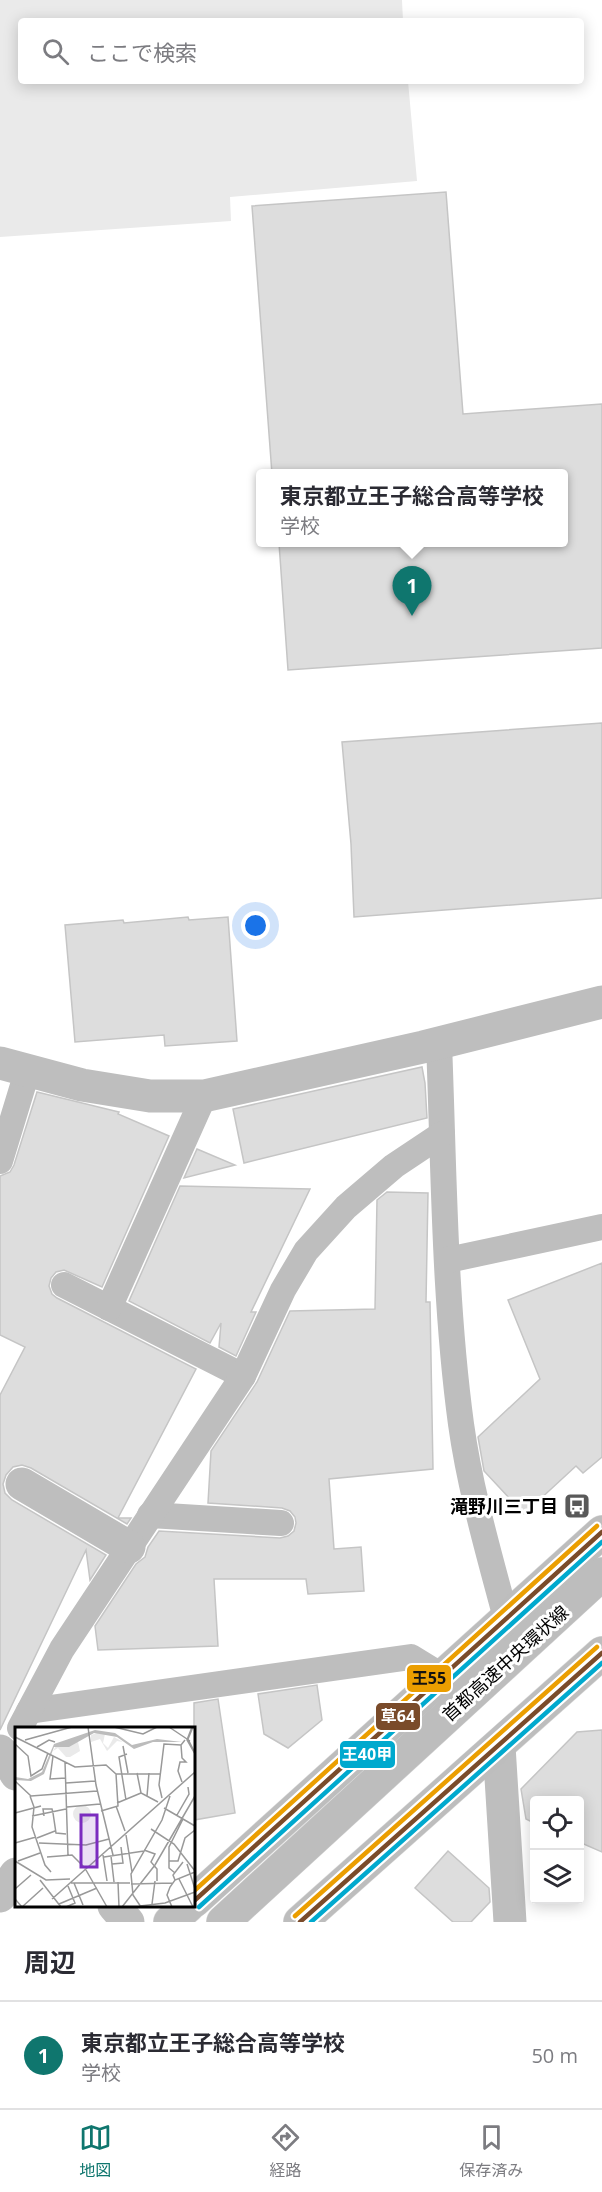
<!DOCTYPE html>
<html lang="ja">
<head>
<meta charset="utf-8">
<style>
	body { margin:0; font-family:"Open Sans","Noto Sans JP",sans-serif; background:#f2f2f3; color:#2b2b33 }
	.controls { position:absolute; right:18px; bottom:18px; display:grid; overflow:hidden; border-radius:6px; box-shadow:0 3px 15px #0003 }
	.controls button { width:54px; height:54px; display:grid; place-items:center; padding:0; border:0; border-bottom:2px solid #e1e1e2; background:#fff; color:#2b2b33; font:30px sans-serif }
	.you { position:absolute; left:256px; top:926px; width:21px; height:21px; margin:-15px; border:4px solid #fff; border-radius:50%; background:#1a73e8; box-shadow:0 0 0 9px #1a73e833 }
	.badge { display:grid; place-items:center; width:39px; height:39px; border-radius:50%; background:#0f766e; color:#fff; font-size:20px; font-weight:700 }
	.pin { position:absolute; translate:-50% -50px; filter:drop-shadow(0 2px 3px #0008) }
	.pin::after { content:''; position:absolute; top:32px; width:21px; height:18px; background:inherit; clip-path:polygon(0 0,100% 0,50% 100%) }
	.popup { position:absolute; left:256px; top:469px; width:312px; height:78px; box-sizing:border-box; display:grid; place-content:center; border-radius:6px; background:#fff; filter:drop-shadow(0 2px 4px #0005); font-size:20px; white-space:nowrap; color:#7c7c81 }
	.popup b { font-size:22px; color:#2b2b33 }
	.popup::after { content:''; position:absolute; left:50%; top:100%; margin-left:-12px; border:12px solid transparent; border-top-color:#fff }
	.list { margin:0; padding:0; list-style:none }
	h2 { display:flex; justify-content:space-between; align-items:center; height:78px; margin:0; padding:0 24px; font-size:26px }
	h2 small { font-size:20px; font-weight:400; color:#7c7c81 }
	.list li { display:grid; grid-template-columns:39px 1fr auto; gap:18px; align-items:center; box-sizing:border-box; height:108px; padding:0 24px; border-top:2px solid #e1e1e2 }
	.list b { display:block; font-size:22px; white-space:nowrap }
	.list p { margin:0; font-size:20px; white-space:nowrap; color:#7c7c81 }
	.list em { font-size:20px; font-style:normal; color:#7c7c81 }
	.icon { flex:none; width:33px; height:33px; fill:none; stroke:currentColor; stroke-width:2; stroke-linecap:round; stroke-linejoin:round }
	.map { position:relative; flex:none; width:602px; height:1922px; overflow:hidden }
	.search { position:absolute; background:#fff; box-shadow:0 3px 15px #0003; left:18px; right:18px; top:18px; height:66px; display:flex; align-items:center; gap:15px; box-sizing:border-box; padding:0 21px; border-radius:6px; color:#7c7c81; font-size:22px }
	.sheet { height:186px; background:#fff }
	nav { display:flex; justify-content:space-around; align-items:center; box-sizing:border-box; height:84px; border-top:2px solid #e1e1e2; background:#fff; font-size:16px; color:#7c7c81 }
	nav a { display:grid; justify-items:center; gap:3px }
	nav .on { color:#0f766e }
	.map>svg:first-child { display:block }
	.green { fill:#eaeaea }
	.building { fill:#ddd; stroke:#c5c5c5; stroke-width:1.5 }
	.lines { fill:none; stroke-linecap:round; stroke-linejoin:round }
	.trunk-casing { stroke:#dbdbdb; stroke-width:34 }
	.motorway-casing { stroke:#dbdbdb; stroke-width:34 }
	.service { stroke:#bebebe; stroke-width:26 }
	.minor { stroke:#bebebe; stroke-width:33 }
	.tertiary { stroke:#bebebe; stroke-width:33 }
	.trunk { stroke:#bdbdbd; stroke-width:33 }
	.motorway { stroke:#bdbdbd; stroke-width:33 }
	.bus-1-casing { stroke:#fff; stroke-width:9 }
	.bus-2-casing { stroke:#fff; stroke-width:9 }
	.bus-3-casing { stroke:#fff; stroke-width:9 }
	.bus-1 { stroke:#7a4b2a; stroke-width:4.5 }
	.bus-2 { stroke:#00a9ce; stroke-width:4.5 }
	.bus-3 { stroke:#eb9e00; stroke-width:4.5 }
	.labels { text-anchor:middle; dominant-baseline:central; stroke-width:6; stroke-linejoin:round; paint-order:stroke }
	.poi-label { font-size:18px; font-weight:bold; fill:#000; stroke:#fff; text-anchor:end }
	.street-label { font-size:18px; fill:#000; stroke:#fff }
	.inset-road { fill:none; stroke:#999; stroke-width:1.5 }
	.view { fill:#7b2cbf; fill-opacity:0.15; stroke:#7b2cbf; stroke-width:3 }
	.inset-edge { fill:none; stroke:#000; stroke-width:3 }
	.line-badge { stroke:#fff; stroke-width:2 }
	.badge-label { font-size:16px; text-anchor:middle; font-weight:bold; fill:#fff }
	.pale-badge-label { font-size:16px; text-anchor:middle; font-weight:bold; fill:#111 }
</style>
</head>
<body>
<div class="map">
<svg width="602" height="1922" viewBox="0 0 602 1922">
	<rect width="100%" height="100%" fill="#fff"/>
	<!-- green -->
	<polygon class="green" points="0,0 402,0 403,21 21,21 21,81 408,81 417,181 230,197 231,221 0,237"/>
	<!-- building -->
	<g class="building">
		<polygon points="446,192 463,414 602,404 602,648 288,670 279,543 564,543 564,474 272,474 252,206"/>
		<polygon points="602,723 602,898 354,917 351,844 342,742"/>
		<polygon points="188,917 189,920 228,917 237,1041 165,1046 164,1035 75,1042 65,925 123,920 124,923"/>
		<polygon points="422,1067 425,1083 427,1118 244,1163 233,1109"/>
		<polygon points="37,1092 119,1112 118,1114 169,1136 102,1287 64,1270 56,1272 51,1278 49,1286 52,1294 57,1298 196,1369 118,1518 131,1518 127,1524 31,1468 22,1465 13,1467 6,1475 3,1484 5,1493 12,1500 106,1555 90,1580 86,1550 0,1730 0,1395 25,1347 0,1335 0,1176 10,1172 14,1165"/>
		<polygon points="197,1149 235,1165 184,1178"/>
		<polygon points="180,1186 310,1189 251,1312 256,1312 236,1356 219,1347 221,1323 210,1343 129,1301"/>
		<polygon points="387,1192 428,1193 426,1302 430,1302 433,1469 329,1479 334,1549 361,1547 364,1591 308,1594 306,1579 214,1579 218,1646 98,1650 95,1626 136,1564 145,1557 148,1547 159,1531 280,1538 288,1536 294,1531 296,1523 295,1517 290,1511 282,1508 208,1503 211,1451 257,1382 290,1311 375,1309 377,1200"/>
		<polygon points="602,1263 602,1457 583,1473 576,1466 524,1514 484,1471 478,1437 540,1379 508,1300"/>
		<polygon points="317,1685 322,1720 288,1748 264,1734 258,1694"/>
		<polygon points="218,1699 235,1813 194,1820 194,1703"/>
		<polygon points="602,1730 602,1852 579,1842 579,1800 534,1800 534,1823 526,1819 521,1789 577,1732"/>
		<polygon points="448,1851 489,1888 490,1902 471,1922 453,1922 415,1888"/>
	</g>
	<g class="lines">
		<defs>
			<g id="trunk">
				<polyline points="194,1901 602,1532"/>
				<polyline points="170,1922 188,1906"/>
				<polyline points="300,1922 602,1653"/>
			</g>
			<polyline id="motorway" points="223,1922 602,1574"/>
		</defs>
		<!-- trunk casing -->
		<use href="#trunk" class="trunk-casing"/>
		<!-- motorway casing -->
		<use href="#motorway" class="motorway-casing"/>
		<!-- service -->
		<g class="service">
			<path d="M439 1043C444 1170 444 1298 461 1424 470 1489 489 1554 506 1618"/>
			<polyline points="0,1161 28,1069"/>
			<polyline points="448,1260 602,1227"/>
			<polyline points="64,1285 243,1376"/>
			<polyline points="109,1308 204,1096"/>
			<polyline points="150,1515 281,1523"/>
			<polyline points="29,1711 411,1657 442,1676"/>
			<polyline points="20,1728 62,1649 243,1376 283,1290 306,1251 346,1207 394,1166 442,1134"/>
		</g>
		<!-- minor -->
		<g class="minor">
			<polyline points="22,1484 129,1547"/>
			<polyline points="499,1746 510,1922"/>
			<polyline points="0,1751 6,1757 16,1774"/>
			<polyline points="0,1896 16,1874"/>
			<polyline points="114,1906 128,1922"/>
		</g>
		<!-- tertiary -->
		<polyline class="tertiary" points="0,1063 82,1085 150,1096 204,1096 423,1047 602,1002"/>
		<!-- trunk -->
		<use href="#trunk" class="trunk"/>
		<!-- motorway -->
		<use href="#motorway" class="motorway"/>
		<defs>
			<g id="bus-1">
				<polyline points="194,1901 602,1532"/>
				<polyline points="300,1922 602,1653"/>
			</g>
			<g id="bus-2">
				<polyline points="199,1907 602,1542"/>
				<polyline points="311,1922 602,1663"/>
			</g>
			<g id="bus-3">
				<polyline points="194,1891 597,1526"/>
				<polyline points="295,1916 597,1647"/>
			</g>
		</defs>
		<!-- bus-1 casing -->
		<use href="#bus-1" class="bus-1-casing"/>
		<!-- bus-2 casing -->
		<use href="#bus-2" class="bus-2-casing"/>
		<!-- bus-3 casing -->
		<use href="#bus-3" class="bus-3-casing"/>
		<!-- bus-1 -->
		<use href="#bus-1" class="bus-1"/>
		<!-- bus-2 -->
		<use href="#bus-2" class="bus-2"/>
		<!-- bus-3 -->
		<use href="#bus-3" class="bus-3"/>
	</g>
	<!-- icons -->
	<defs>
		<symbol id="bus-square" viewBox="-11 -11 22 22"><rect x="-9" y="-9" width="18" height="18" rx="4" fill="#595959" stroke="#fff"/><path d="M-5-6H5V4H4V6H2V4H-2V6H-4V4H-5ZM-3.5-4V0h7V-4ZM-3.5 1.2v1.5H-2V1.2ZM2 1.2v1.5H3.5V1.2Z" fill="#fff"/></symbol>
	</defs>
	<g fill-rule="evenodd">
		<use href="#bus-square" x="562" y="1491" width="30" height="30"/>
	</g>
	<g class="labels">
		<!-- poi labels -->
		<g class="poi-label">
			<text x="558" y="1506">滝野川三丁目</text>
		</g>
		<!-- street labels -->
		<g class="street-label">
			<text transform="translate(505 1663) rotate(-42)">首都高速中央環状線</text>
		</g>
	</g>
	<!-- overview -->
	<g transform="translate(15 1727)">
		<rect width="180" height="180" fill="#fff"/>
		<path d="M82 6 90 7 88 16 93 21 99 10 108 15 102 14 92 24 85 12 76 15V8ZM63 15 65 24 55 30H51L43 21 38 24 41 19ZM58 87a9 9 0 1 1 18 0a9 9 0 1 1-18 0Z" fill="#eaeaea"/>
		<path d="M80 3 100 6 117 18 142 12 167 15H138L119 22 102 10 79 6 54 20H39L29 47 16 54 0 53V50L13 52 27 45 39 17Z" fill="#bcbcbc"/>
		<path class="inset-road" d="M73 0 81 58 98 128M99 0 128 7 142 0M154 0 175 14M177 0 172 13 180 27M178 0 173 12 180 26M0 10 60 40 91 38 101 47H146M10 13 57 0M0 17 13 29 16 49 27 42 33 26M166 18 167 31 171 35H165L163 44 167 55M108 19 113 46M22 20 34 13 40 15M38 29 35 52 51 51M50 35 53 128M122 46 126 66 143 75M0 54 16 69 82 64M51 56 80 54M15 69 19 80 17 100 30 138 36 145M132 69 134 46M147 71 144 58 149 17 166 18 170 13M111 73 104 30 112 27M102 76 126 66M101 79 110 104M52 80 85 77M149 81 180 99M86 84 103 79 101 47M0 86 26 79M38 86 41 106 51 107M162 88 174 67 173 60M17 89 51 82M29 89 28 82H37L38 86M136 102 159 117 180 144M111 108 117 145M22 111 40 104M0 116 21 110M24 116 71 118 94 112M129 123 140 127 136 135 142 142V154M88 128 92 154M96 129 99 155M32 130 57 128 70 141M89 130 129 124M0 134 31 153 55 152M3 134 25 126M154 134H163L170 111 180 103M97 137 108 136 106 120M172 137 180 162M71 143 92 180M160 146 154 141V120L168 92M164 152 178 180M25 153 46 180M160 153 158 148 168 135M103 155 104 180M56 156H115M59 156 68 178M116 157 158 156M0 162 16 148M0 172 7 180 28 161M37 172 180 45M44 177 82 161M137 177 140 154M125 179 150 176 180 165M51 180 60 176 53 159M107 180 140 138 180 69M126 180 118 168 116 147 147 93 155 69M157 180 152 168 155 160 160 153 180 145"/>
		<path class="view" d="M66 88H82V140H66Z"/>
		<rect width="180" height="180" class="inset-edge"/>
	</g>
	<g class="line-badge">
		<rect x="406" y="1664" width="46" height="29" rx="6" fill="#eb9e00"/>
		<rect x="375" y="1702" width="46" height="29" rx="6" fill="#7a4b2a"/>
		<rect x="339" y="1740" width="57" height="29" rx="6" fill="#00a9ce"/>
	</g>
	<g class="badge-label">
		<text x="398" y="1722">草64</text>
		<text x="367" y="1760">王40甲</text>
	</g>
	<g class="pale-badge-label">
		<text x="429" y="1684">王55</text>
	</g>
</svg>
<div class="controls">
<button><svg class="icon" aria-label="locate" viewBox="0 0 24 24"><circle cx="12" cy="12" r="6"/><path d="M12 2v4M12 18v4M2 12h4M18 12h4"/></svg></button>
<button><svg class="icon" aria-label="layers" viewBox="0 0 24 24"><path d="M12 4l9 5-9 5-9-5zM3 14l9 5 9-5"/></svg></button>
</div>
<div class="you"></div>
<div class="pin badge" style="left:412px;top:616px">1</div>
<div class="popup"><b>東京都立王子総合高等学校</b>学校</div>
<div class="search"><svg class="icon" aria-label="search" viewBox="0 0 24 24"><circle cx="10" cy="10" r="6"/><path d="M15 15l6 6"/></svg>ここで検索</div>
</div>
<section class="sheet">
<h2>周辺<small></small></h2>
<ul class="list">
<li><span class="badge">1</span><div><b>東京都立王子総合高等学校</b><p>学校</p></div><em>50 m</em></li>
</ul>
</section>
<nav>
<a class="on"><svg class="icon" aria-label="map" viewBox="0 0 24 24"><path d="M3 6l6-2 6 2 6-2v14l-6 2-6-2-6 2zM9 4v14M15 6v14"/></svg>地図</a>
<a><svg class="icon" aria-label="directions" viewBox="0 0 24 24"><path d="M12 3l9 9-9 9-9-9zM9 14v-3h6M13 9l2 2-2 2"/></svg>経路</a>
<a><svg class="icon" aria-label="saved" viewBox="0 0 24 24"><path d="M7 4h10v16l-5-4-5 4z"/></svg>保存済み</a>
</nav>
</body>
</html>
